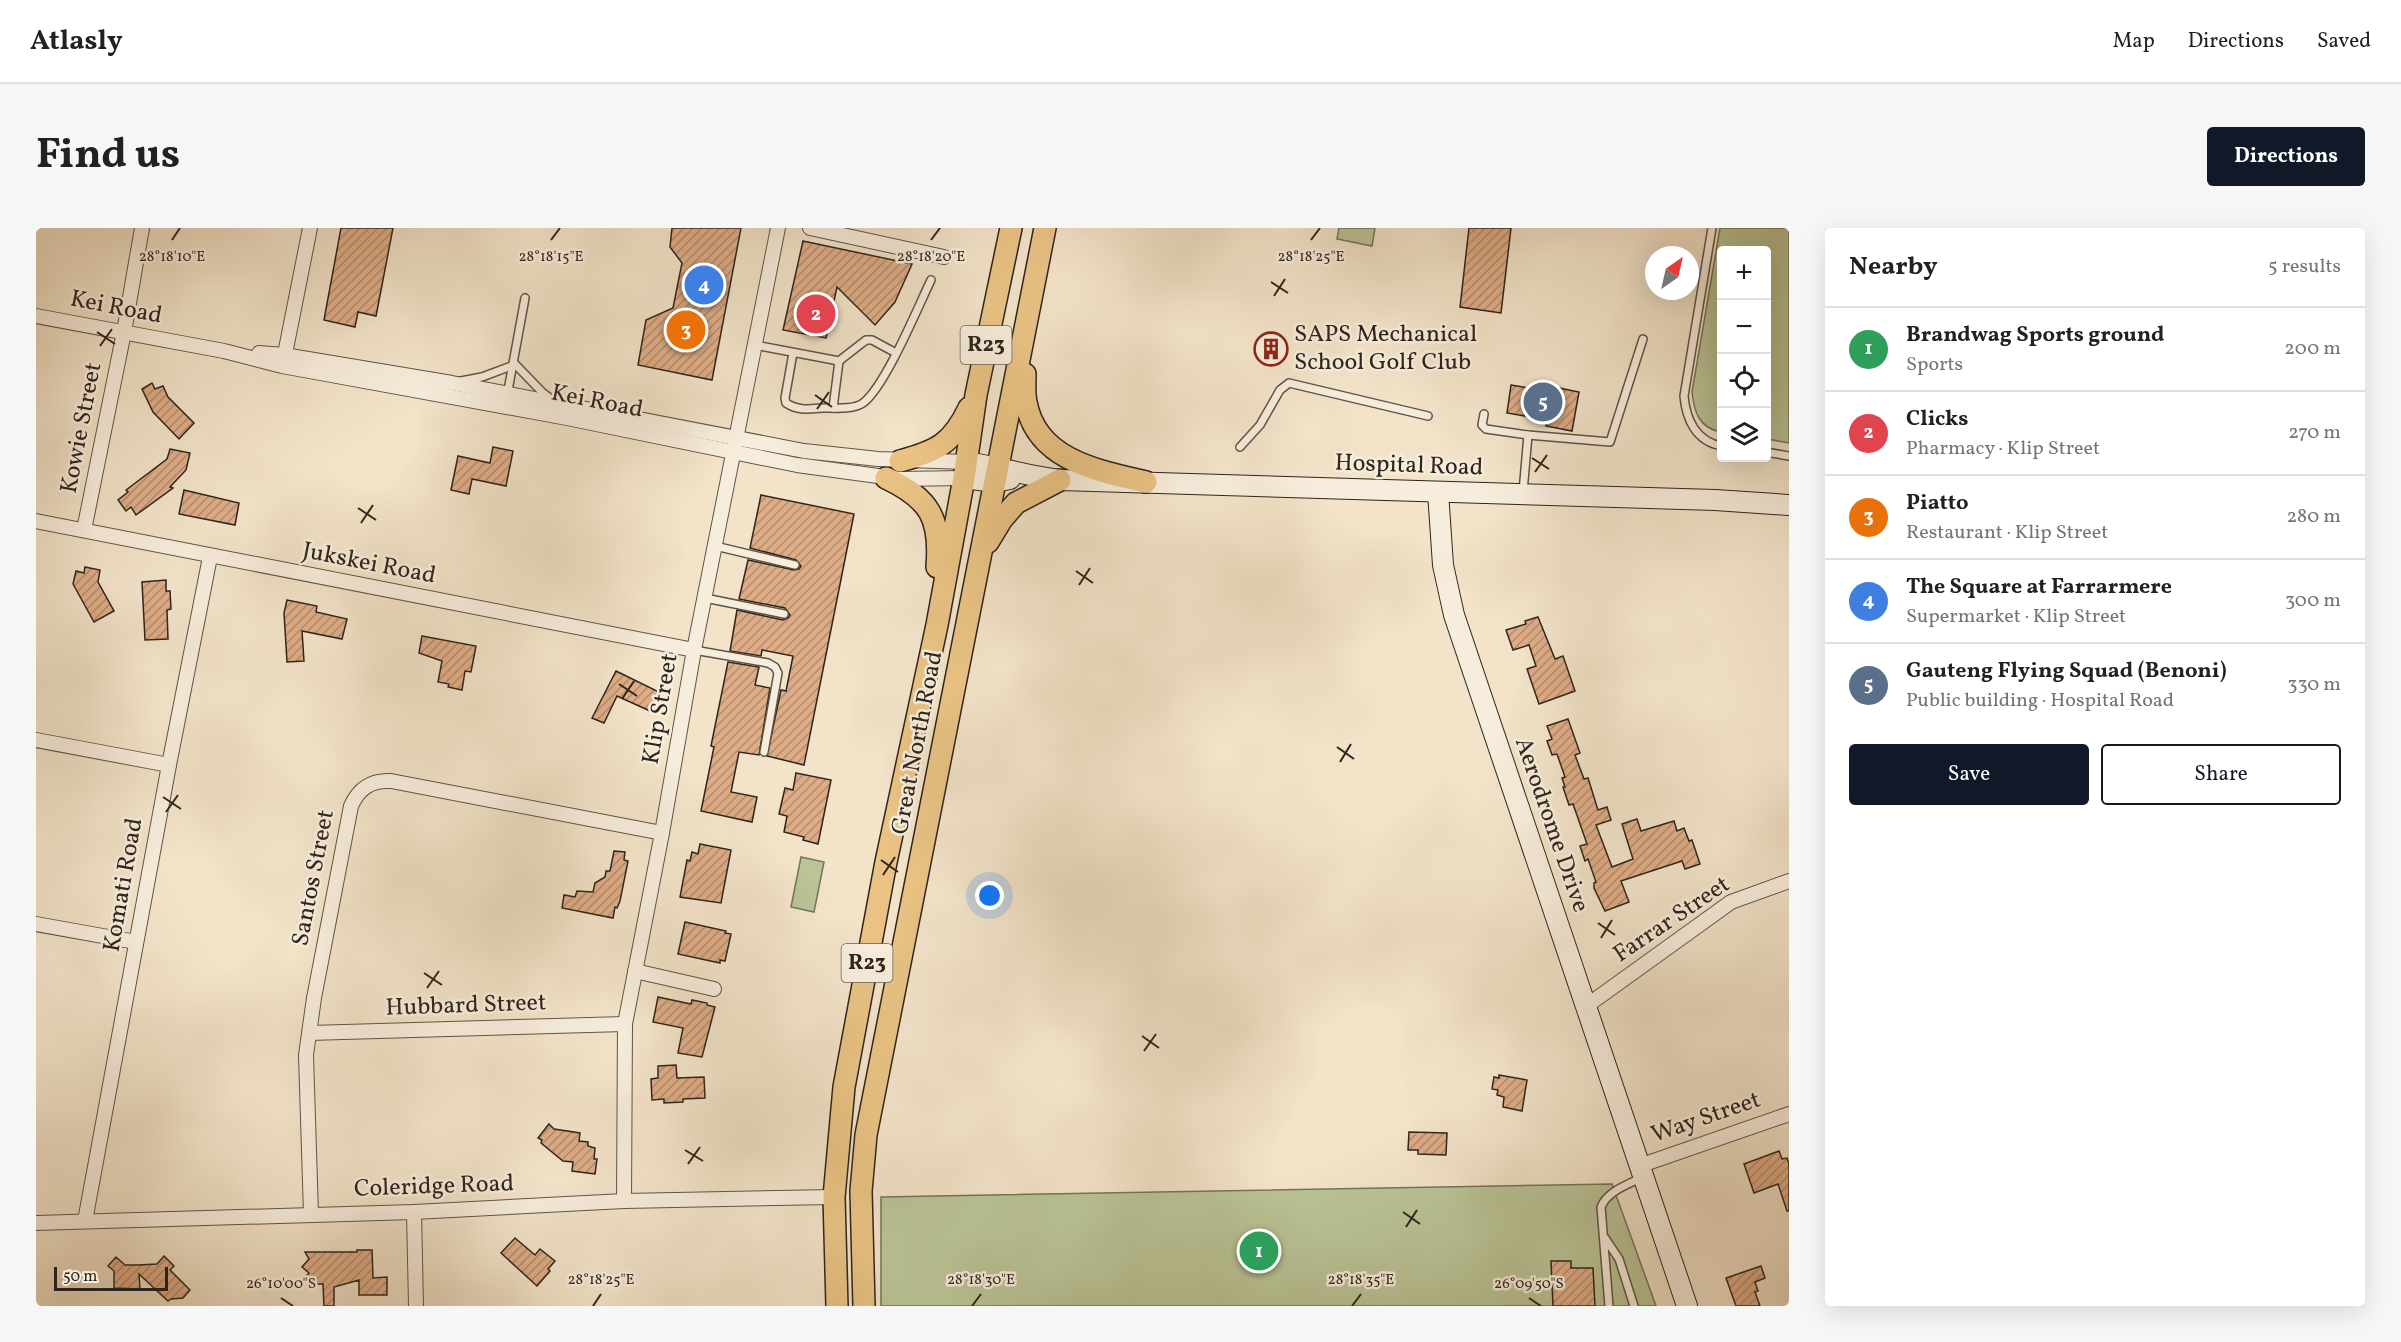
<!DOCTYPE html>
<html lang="en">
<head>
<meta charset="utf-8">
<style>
	body { margin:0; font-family:Vollkorn,serif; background:#f6f6f6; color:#202124 }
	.controls { position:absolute; right:18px; top:18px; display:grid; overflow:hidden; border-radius:6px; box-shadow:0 6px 24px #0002 }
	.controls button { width:54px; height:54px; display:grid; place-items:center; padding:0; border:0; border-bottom:2px solid #e0e0e0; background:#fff; color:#202124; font:30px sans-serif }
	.compass { position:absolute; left:1609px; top:18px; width:54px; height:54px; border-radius:50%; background:#fff; box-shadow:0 6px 24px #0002; rotate:34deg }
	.scale { position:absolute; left:18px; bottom:15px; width:114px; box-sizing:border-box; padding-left:6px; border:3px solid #2f241c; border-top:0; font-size:16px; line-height:21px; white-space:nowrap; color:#2f241c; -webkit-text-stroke:4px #f7eddc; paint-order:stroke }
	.you { position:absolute; left:954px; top:668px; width:21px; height:21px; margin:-15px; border:4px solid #fff; border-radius:50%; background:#1a73e8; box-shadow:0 0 0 9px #1a73e833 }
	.badge { display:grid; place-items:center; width:39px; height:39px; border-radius:50%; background:#111827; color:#fff; font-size:20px; font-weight:700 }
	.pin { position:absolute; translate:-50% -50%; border:3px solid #fff; box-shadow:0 2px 6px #0006 }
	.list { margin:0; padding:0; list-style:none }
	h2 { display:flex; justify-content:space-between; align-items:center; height:78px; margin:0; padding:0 24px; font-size:26px }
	h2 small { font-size:20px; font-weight:400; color:#757577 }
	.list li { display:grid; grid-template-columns:39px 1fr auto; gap:18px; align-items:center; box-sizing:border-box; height:84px; padding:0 24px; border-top:2px solid #e0e0e0 }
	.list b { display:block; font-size:22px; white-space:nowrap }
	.list p { margin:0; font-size:20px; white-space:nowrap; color:#757577 }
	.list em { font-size:20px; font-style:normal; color:#757577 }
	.actions { display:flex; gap:12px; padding:18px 24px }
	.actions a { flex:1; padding:14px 0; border:2px solid #111827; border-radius:6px; text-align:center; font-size:21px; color:#111827 }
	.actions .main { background:#111827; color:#fff }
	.icon { flex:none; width:33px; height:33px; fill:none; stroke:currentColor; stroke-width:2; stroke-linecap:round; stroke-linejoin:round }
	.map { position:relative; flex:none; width:1753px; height:1078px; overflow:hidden; border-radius:6px }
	header { display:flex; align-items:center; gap:36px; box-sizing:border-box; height:84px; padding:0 30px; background:#fff; border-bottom:2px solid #e0e0e0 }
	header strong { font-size:28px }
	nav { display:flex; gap:33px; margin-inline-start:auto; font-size:21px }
	.intro { display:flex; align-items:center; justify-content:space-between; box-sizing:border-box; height:144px; padding:0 36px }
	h1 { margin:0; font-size:42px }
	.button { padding:15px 27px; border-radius:6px; background:#111827; color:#fff; font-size:21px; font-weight:700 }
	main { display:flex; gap:36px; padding:0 36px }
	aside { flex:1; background:#fff; border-radius:6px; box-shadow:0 6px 24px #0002 }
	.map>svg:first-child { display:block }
	.green { fill:#bac497; stroke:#74745a; stroke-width:1.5 }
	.building { fill:url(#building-hatch); stroke:#2f241c; stroke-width:1.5 }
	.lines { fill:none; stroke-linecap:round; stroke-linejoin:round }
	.lane-casing { stroke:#605447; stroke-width:10 }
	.street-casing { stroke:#605447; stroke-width:16 }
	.secondary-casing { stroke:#2f241c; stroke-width:22 }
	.primary-casing { stroke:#2f241c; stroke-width:24 }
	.lane { stroke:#f7eddc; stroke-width:7 }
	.street { stroke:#f7eddc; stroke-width:14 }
	.secondary { stroke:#f7eddc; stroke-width:20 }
	.primary { stroke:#e9c284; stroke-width:21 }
	.ticks { fill:none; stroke:#2f241c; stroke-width:2 }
	.labels { text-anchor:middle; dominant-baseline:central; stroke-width:5; stroke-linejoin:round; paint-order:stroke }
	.shield { fill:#f7eddc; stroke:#6b6056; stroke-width:1.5 }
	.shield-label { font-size:22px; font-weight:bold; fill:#2f241c }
	.street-label { font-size:24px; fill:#2f241c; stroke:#f7eddc }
	.poi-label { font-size:24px; fill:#2f241c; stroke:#f7eddc; text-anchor:start }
	.ticks-label { font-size:15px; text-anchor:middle; fill:#2f241c; stroke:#f7eddc; stroke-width:5; stroke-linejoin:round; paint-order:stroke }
</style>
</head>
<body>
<header>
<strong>Atlasly</strong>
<nav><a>Map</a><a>Directions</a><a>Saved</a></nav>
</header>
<div class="intro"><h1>Find us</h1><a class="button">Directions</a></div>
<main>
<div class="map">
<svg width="1753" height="1078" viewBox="0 0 1753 1078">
	<defs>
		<pattern id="building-hatch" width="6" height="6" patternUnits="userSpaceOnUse" patternTransform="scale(1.5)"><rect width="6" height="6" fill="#deac86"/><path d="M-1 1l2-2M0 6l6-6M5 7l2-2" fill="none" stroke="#b48c6d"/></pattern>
	</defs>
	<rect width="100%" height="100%" fill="#f2e3c9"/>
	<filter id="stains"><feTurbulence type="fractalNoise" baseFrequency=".00333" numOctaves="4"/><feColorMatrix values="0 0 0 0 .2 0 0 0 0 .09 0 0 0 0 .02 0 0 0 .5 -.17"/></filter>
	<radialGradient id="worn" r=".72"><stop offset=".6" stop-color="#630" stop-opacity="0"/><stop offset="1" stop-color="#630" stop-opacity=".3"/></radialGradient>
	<!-- green -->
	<g class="green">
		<polygon points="1303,0 1339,0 1336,18 1301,11"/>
		<path d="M1684 0H1753V215L1731 211 1730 22H1686L1685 204C1663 200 1658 184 1656 164Z"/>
		<polygon points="765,629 788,634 778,684 755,679"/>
		<polygon points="1576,956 1620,1078 845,1078 845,969"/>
	</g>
	<!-- building -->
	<g class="building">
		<polygon points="305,0 357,0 340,88 322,84 319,99 288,92"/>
		<polygon points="636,0 705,0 676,152 602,137 610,92 637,80 646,35 634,19"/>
		<polygon points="1433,0 1475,0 1465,85 1424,79"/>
		<polygon points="767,13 876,36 859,74 839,97 801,59 790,110 747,102"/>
		<polygon points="1225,109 1250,114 1246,133 1221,128"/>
		<polygon points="116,155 119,161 127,158 132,169 158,195 143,211 117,184 106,161"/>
		<polygon points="1475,157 1517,164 1518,159 1543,164 1536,203 1510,198 1511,192 1471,185"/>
		<polygon points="457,219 477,223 470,258 436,251 433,266 415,262 422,228 454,235"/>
		<polygon points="134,221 154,225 150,242 134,259 137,260 100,287 95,279 90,283 82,272 92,264 90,262 131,231"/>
		<polygon points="148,262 203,275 199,297 143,286"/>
		<polygon points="725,267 818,286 768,537 731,528 745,462 750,463 757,428 726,422 725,428 694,423 701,382 747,392 752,390 754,387 749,380 703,371 712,332 758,342 763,341 765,338 760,332 714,320"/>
		<polygon points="49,339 64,342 62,354 78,383 58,394 37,356 40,343 48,345"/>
		<polygon points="130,352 130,363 134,363 135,381 131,382 132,411 109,412 106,354"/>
		<polygon points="251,372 281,378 280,384 311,391 306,411 266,403 268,433 251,434 248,385"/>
		<polygon points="1502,389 1519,431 1527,428 1539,463 1503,476 1491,441 1500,438 1493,417 1477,422 1470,402 1490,396 1489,393"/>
		<polygon points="386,408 440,418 435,444 429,443 426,462 412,459 413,456 402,454 406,433 383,425"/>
		<polygon points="692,434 723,439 719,457 734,460 723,527 703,524 695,564 721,569 716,594 665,583 678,519 675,518"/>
		<polygon points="580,443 623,464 614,483 581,468 568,495 556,490"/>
		<polygon points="1532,491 1544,525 1539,527 1548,551 1552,550 1562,582 1571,579 1575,592 1560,597 1576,639 1597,631 1586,596 1601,591 1605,603 1638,593 1641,603 1648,600 1653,613 1656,612 1664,636 1649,641 1646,633 1585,653 1593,674 1569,683 1558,660 1558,655 1560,654 1552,631 1549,633 1544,618 1551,616 1537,576 1533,577 1527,559 1529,559 1526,550 1529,549 1521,526 1516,527 1511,513 1516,511 1511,498"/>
		<polygon points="760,545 795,552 782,616 767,612 768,609 748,604 751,588 743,586 749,560 757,562"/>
		<polygon points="664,616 695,622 685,675 644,669 651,632 654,633 656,624 662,626"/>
		<polygon points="578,623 589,624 588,632 592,633 584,673 581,680 579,679 577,690 526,680 528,667 539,669 541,663 557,664 559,655 569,649 570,643 574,643"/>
		<polygon points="649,694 690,703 689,705 695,706 689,733 684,732 684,735 642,726"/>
		<polygon points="622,769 655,776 656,772 671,775 671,777 679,779 666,829 642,825 647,800 617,794"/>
		<polygon points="640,837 641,850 668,849 669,870 647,871 647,874 628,875 628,871 616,872 615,851 622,850 622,838"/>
		<polygon points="1463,847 1491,852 1486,883 1467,879 1468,869 1461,867 1462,862 1456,861 1458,849 1463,850"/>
		<polygon points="513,896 518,901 544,905 543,913 552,914 552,918 559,920 558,931 561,931 559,946 536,943 537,934 527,933 505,915 506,912 502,910"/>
		<polygon points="1373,904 1411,905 1410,927 1382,926 1382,922 1372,922"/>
		<polygon points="1743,923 1746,931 1751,930 1753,936 1753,983 1751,983 1742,956 1718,965 1708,936"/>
		<polygon points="479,1010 499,1027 504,1021 519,1033 512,1041 514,1043 501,1058 465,1025"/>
		<polygon points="321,1022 336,1022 337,1050 351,1049 351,1067 323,1067 323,1052 298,1059 298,1078 288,1078 287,1056 279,1056 270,1048 273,1045 266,1039 273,1031 269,1024 321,1024"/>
		<polygon points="128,1028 138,1038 134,1042 154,1062 147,1070 135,1071 132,1073 103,1046 104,1061 78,1060 78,1043 72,1038 80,1029 89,1037 102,1037 121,1036"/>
		<polygon points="1515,1033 1535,1033 1535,1040 1557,1040 1559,1078 1517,1078"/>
		<polygon points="1725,1038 1729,1050 1719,1054 1722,1063 1719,1064 1724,1078 1700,1078 1690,1050"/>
	</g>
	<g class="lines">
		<defs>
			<g id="lane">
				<path d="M1676 0 1648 168C1650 191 1660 214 1686 218"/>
				<polyline points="719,117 803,133 830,112 836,112 860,125"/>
				<path d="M757 125 749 170 750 175C762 183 773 181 786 180 798 180 817 182 827 175 849 159 882 79 895 52"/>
				<polyline points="478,135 506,164 515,171"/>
				<polyline points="425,153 446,149 478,137"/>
				<polyline points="471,168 489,70"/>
				<polyline points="797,180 803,133"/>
				<polyline points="1448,186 1446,197 1450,201 1492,207 1574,214 1607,111"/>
				<polyline points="1204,219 1224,197 1244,162 1253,155 1392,188"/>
				<polyline points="1730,224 1753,228"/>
				<polyline points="1487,264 1492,207"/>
				<polyline points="679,318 759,337"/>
				<polyline points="669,370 748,386"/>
				<polyline points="658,422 732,435 739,439 742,445 728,524"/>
				<polyline points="1569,1010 1583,1031 1598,1078"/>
				<path d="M1573 1078 1565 979C1571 964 1590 957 1605 950"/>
			</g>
			<g id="street">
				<polyline points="774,0 908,29"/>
				<polyline points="0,88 188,123 246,138 531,190 761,237 864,251 928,250"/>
				<polyline points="223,125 248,127 416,155 768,223 842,231 930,234"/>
				<polyline points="247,136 274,0"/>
				<polyline points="0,293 658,422"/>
				<polyline points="48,302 88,104 106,0"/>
				<polyline points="0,512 133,537"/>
				<polyline points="0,696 100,714"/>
				<polyline points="599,743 678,761"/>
				<polyline points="1549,779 1695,674 1753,653"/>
				<polyline points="273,805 589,796"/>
				<polyline points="1603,938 1753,886"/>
				<polyline points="588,973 589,796 626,605 658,422 742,0"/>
				<polyline points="378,984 380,1078"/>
				<path d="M275 986 270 827 278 770 315 578C323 560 335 552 355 553L626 605"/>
				<polyline points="49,993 133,537 174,329"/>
				<polyline points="0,995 378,984 588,973 798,969"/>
			</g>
			<g id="secondary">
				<path d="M930 234C962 239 992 248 1024 252L1679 272 1753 277"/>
				<polyline points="928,250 959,254 974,251"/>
				<polyline points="1402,264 1407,337 1418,387 1651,1078"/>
			</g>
			<g id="primary">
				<path d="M989 146C989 155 988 165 990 174 1000 232 1062 243 1110 254"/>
				<path d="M864 233C901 223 916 216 933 180"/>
				<path d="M850 250C894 271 905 290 901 339"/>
				<polyline points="952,314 966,291 980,275 1024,252"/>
				<polyline points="801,1078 798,969 808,859 850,634 901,397 928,250 940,167 975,0"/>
				<polyline points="828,1078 825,963 830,907 1009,0"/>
			</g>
		</defs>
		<!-- lane casing -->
		<use href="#lane" class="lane-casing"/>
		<!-- street casing -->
		<use href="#street" class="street-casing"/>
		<!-- secondary casing -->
		<use href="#secondary" class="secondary-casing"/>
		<!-- primary casing -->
		<use href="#primary" class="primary-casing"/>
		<!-- lane -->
		<use href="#lane" class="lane"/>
		<!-- street -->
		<use href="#street" class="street"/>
		<!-- secondary -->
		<use href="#secondary" class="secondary"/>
		<!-- primary -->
		<use href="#primary" class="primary"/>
	</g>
	<!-- ticks -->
	<path class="ticks" d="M136 12 144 0M515 12 524 0M895 12 904 0M1275 12 1284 0M1235 54 1252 65M1238 68 1249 51M61 104 79 116M64 118 76 101M779 167 796 179M781 181 793 164M1496 230 1513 241M1499 244 1511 227M322 280 340 292M325 295 337 277M1040 343 1057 355M1043 357 1054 340M583 456 601 468M586 471 598 453M1301 519 1318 531M1304 534 1315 516M127 569 145 581M130 584 142 567M845 632 862 644M847 647 859 629M1562 695 1579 707M1565 710 1576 692M388 745 406 757M391 760 403 743M1106 808 1123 820M1108 823 1120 806M649 922 667 933M652 936 664 919M1367 984 1384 996M1370 999 1381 982M245 1070 257 1078M1493 1070 1505 1078M557 1078 565 1066M936 1078 945 1066M1316 1078 1325 1066"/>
	<!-- icons -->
	<defs>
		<symbol id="building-ring" viewBox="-11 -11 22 22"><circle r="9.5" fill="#f7eddc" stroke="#8f2418" stroke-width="1.5"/><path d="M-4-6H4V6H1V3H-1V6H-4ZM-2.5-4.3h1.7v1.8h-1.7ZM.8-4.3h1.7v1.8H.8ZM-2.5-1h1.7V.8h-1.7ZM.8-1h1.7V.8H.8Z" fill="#8f2418"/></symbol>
	</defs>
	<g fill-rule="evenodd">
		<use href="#building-ring" x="1216" y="102" width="38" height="38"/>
	</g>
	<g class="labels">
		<!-- shield labels -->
		<g class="shield">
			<rect x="924.5" y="98" width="51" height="38" rx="4.5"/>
			<rect x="805.5" y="716" width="51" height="38" rx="4.5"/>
		</g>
		<g class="shield-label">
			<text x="950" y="117">R23</text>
			<text x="831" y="735">R23</text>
		</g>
		<!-- street labels -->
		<g class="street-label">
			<text transform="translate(80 80) rotate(11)">Kei Road</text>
			<text transform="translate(561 174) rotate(11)">Kei Road</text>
			<text transform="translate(46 200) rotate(-79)">Kowie Street</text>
			<text transform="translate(1373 238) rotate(2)">Hospital Road</text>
			<text transform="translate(333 336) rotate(11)">Jukskei Road</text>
			<text transform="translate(625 481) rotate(-80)">Klip Street</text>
			<text transform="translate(882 515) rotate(-79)">Great North Road</text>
			<text transform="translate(1515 597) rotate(71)">Aerodrome Drive</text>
			<text transform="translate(278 650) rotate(-79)">Santos Street</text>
			<text transform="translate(88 657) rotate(-80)">Komati Road</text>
			<text transform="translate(1636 692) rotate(-34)">Farrar Street</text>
			<text transform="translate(430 778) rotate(-2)">Hubbard Street</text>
			<text transform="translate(1670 890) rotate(-19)">Way Street</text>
			<text transform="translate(398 959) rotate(-2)">Coleridge Road</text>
		</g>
		<!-- poi labels -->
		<g class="poi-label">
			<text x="1258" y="107">SAPS Mechanical<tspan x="1258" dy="28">School Golf Club</tspan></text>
		</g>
	</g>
	<g class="ticks-label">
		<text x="136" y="33">28°18'10"E</text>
		<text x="895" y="33">28°18'20"E</text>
		<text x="1275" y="33">28°18'25"E</text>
		<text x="515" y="33">28°18'15"E</text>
		<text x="565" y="1056">28°18'25"E</text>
		<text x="945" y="1056">28°18'30"E</text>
		<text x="1325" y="1056">28°18'35"E</text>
		<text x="245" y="1060">26°10'00"S</text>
		<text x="1493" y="1060">26°09'50"S</text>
	</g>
	<rect width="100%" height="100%" filter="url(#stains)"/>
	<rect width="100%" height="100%" fill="url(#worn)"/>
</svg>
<div class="controls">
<button>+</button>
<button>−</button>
<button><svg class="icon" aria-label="locate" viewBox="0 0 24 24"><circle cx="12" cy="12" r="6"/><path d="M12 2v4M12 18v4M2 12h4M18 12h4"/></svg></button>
<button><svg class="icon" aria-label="layers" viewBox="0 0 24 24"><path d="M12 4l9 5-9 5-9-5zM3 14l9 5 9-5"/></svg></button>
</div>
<svg class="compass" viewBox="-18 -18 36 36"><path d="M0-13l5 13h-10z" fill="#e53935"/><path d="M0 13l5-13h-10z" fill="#757577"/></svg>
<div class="scale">50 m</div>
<div class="you"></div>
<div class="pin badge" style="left:1223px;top:1023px;background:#2e9e5b">1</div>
<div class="pin badge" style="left:780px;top:86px;background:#e0444e">2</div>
<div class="pin badge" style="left:650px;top:102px;background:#e8710a">3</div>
<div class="pin badge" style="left:668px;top:57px;background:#3f7fe0">4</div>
<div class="pin badge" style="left:1507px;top:174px;background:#5c6f8a">5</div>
</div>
<aside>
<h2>Nearby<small>5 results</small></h2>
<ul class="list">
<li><span class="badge" style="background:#2e9e5b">1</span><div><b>Brandwag Sports ground</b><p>Sports</p></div><em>200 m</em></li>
<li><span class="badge" style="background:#e0444e">2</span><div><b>Clicks</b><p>Pharmacy · Klip Street</p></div><em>270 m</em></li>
<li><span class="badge" style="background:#e8710a">3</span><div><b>Piatto</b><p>Restaurant · Klip Street</p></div><em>280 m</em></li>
<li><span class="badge" style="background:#3f7fe0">4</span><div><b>The Square at Farrarmere</b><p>Supermarket · Klip Street</p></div><em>300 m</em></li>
<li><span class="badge" style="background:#5c6f8a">5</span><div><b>Gauteng Flying Squad (Benoni)</b><p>Public building · Hospital Road</p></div><em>330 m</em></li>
</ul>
<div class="actions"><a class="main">Save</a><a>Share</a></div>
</aside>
</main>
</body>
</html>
